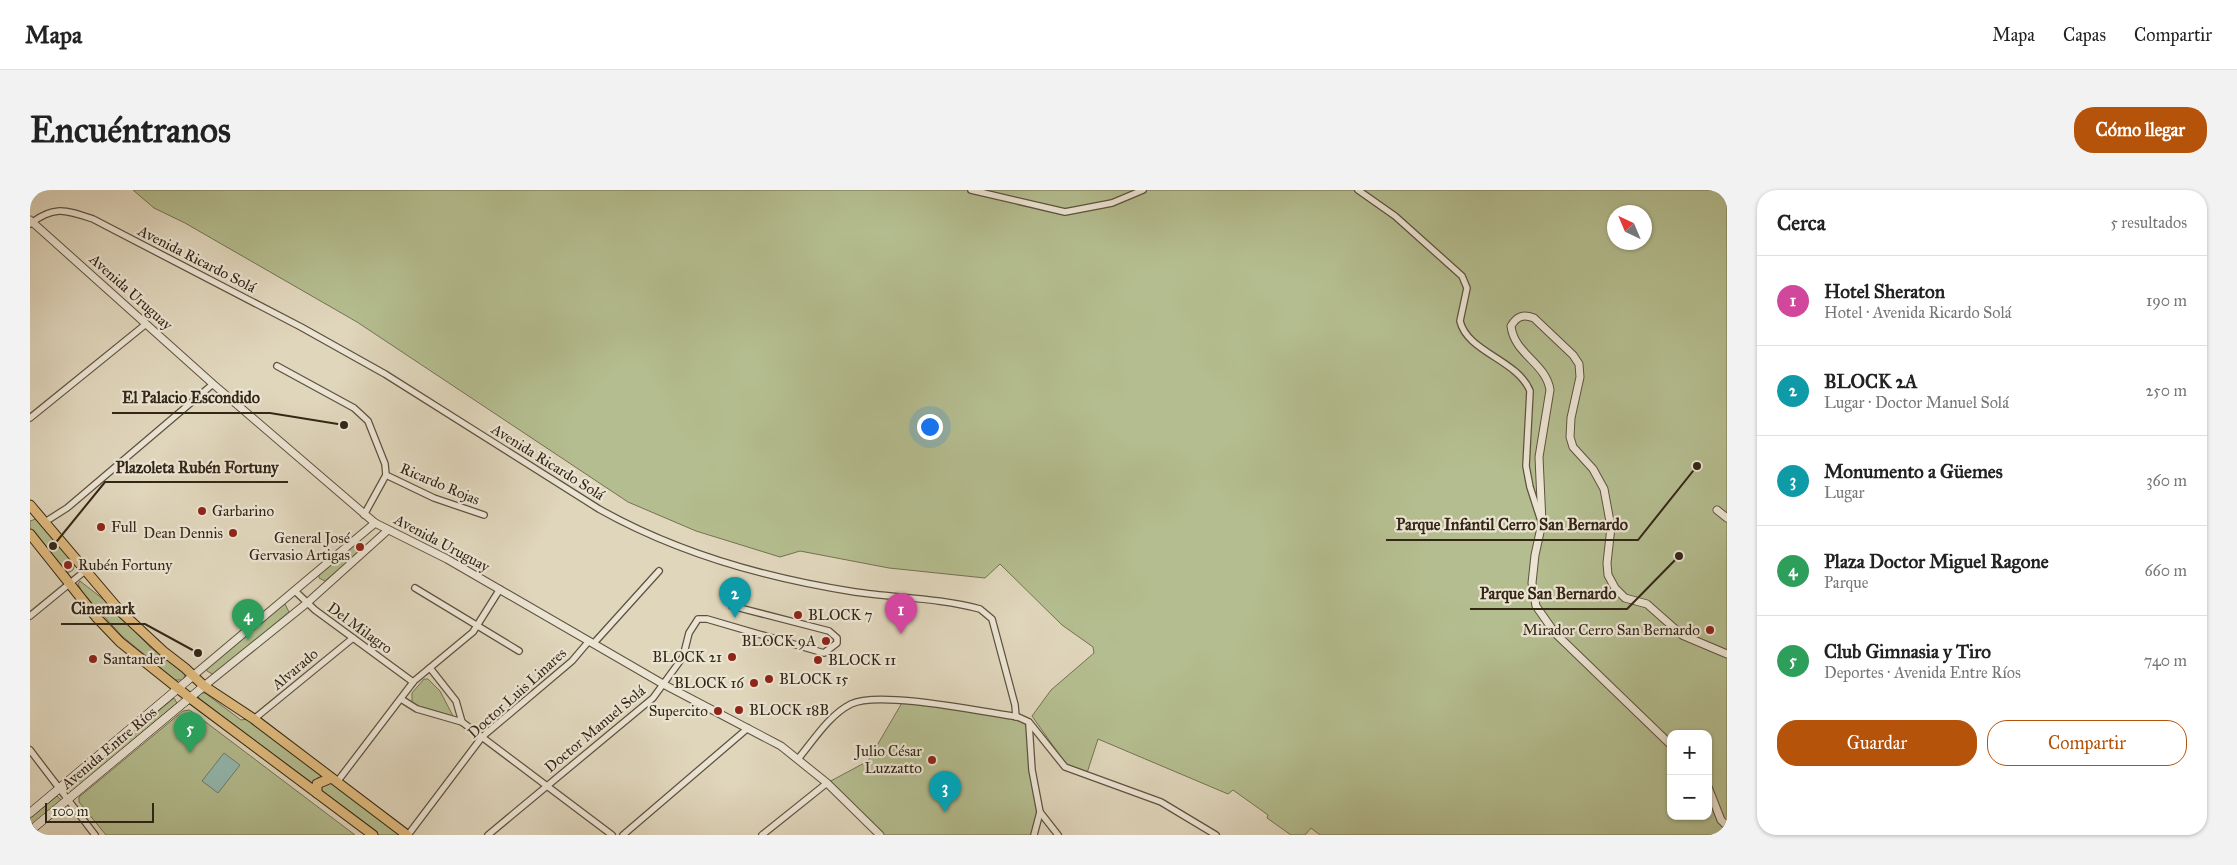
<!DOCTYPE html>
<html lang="es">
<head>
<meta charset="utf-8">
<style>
	body { margin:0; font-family:"IM FELL Great Primer",serif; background:#f2f2f2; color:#222 }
	.controls { position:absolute; right:15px; bottom:15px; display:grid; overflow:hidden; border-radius:10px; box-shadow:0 1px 4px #0004 }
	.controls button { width:45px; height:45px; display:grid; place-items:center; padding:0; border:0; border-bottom:1px solid #e0e0e0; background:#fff; color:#222; font:25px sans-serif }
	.compass { position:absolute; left:1577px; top:15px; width:45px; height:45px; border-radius:50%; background:#fff; box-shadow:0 1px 4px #0004; rotate:316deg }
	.scale { position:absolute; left:15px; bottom:12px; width:109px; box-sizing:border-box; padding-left:5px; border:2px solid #332615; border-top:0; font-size:14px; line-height:18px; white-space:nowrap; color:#332615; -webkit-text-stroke:4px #ebe4d3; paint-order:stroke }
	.you { position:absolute; left:899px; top:236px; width:18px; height:18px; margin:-12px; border:4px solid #fff; border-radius:50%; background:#1a73e8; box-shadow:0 0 0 8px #1a73e833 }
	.badge { display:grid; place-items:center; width:32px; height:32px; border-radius:50%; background:#b45309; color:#fff; font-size:16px; font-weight:700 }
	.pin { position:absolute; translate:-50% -41px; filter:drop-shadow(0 1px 2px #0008) }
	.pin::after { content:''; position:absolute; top:26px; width:18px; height:15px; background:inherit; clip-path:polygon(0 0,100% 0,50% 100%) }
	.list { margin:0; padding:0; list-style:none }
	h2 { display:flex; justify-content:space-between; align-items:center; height:65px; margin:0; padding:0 20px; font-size:21px }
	h2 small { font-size:16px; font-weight:400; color:#767676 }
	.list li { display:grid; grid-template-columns:32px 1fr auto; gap:15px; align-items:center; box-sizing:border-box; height:90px; padding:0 20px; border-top:1px solid #e0e0e0 }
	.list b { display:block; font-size:19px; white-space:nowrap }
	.list p { margin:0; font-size:16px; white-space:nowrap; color:#767676 }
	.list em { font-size:16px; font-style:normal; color:#767676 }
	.actions { display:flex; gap:10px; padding:15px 20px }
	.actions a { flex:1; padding:11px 0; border:1px solid #b45309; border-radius:20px; text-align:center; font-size:18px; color:#b45309 }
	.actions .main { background:#b45309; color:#fff }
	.map { position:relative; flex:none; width:1697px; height:645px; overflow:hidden; border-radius:20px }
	header { display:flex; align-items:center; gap:30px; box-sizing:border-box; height:70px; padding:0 25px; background:#fff; border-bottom:1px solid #e0e0e0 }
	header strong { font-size:24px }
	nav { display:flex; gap:28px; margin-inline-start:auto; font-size:18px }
	.intro { display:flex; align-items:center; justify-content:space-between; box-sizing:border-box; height:120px; padding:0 30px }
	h1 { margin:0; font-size:35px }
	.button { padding:12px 22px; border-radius:20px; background:#b45309; color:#fff; font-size:18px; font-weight:700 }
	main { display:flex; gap:30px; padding:0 30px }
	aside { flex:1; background:#fff; border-radius:20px; box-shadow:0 1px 4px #0004 }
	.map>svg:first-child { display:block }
	.green { fill:#b4bd8f; stroke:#747252; fill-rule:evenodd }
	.water { fill:#94b9af; stroke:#6d7e71 }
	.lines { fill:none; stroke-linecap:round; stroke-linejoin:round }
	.minor-casing { stroke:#5e523f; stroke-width:8 }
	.tertiary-casing { stroke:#5e523f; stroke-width:9 }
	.secondary-casing { stroke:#332615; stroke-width:9 }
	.primary-casing { stroke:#332615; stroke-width:11 }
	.minor { stroke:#ebe4d3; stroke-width:5.5 }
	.tertiary { stroke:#ebe4d3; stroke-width:7 }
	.secondary { stroke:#ebe4d3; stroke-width:8 }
	.primary { stroke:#e0bb7e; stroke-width:9 }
	.poi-dot { fill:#8f2418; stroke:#ebe4d3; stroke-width:2 }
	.labels { text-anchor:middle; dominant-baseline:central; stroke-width:4.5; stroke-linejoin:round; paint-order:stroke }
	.street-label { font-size:15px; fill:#332615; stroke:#ebe4d3 }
	.poi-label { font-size:15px; fill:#332615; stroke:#ebe4d3; text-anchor:start }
	.leader { fill:none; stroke:#332615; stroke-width:2 }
	.callout-dot { fill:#332615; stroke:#ebe4d3; stroke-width:2 }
	.callout-label { font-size:16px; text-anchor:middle; font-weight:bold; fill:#332615; stroke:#ebe4d3; stroke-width:4.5; stroke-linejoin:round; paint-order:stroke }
</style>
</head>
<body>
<header>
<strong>Mapa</strong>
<nav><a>Mapa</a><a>Capas</a><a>Compartir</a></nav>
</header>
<div class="intro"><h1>Encuéntranos</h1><a class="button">Cómo llegar</a></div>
<main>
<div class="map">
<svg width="1697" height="645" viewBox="0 0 1697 645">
	<rect width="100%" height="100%" fill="#e0d6bc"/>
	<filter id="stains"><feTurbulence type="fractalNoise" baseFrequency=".004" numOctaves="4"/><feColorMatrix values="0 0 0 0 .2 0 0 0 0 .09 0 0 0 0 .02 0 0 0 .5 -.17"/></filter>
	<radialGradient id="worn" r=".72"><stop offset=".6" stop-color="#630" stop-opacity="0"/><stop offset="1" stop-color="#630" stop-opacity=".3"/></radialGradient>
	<!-- green -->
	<g class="green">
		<path d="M103 0H1697V645H1290L1281 638 1275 645H1261L1237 628 1238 625 1203 600 1198 604 1068 549 1057 583 1036 574 1002 526 1021 500 1064 463 1063 457 1032 435 970 374 955 388 859 378 770 361 750 367 666 341 598 312 327 132 155 33 124 18ZM1584 22H1614V52H1584ZM1641 544H1678V626H1641Z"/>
		<polygon points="6,329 45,373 43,380 38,383 35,381 0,339 0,331"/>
		<polygon points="327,353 330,353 333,359 295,391 289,388 289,385"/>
		<polygon points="50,391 73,409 120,457 151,481 155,485 153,490 145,490 92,446 52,402 48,394"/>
		<polygon points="255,414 259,422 184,485 177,481 176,477 252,415"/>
		<polygon points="394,489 398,489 410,501 423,526 382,514 382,503"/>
		<polygon points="171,503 175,503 211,530 217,529 293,586 287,588 285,595 170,510 168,506"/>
		<polygon points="144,508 147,513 41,602 37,598"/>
		<polygon points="873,511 979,526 994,532 997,538 1010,622 1004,645 850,645 797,593 838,571"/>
		<polygon points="159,520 161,521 325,645 76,645 49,612 49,607 153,521"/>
		<polygon points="298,591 371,645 349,645 291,602 290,597"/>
		<polygon points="27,606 31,610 0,636 0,628"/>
	</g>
	<!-- water -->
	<polygon class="water" points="194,563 210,575 188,603 172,591"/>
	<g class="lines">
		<defs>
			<g id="minor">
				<polyline points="941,0 1035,22 1082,13 1113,0"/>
				<path d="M1328 0 1365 26 1432 86 1437 98 1430 131C1437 162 1488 170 1500 201L1496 276 1500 297 1510 328"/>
				<path d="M0 34C24 15 36 20 63 29L271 137 355 184 569 319C649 364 735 388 825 402 866 408 910 408 950 419L962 429 985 515 986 527"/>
				<polyline points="247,176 324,218 338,231 355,274 356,285 334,325"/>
				<polyline points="0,228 116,134"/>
				<polyline points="356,285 404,308 454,325"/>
				<polyline points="15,332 37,318 183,194"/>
				<polyline points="385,398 489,461"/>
				<polyline points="265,401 285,420 383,492"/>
				<polyline points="0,426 56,380"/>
				<polyline points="564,453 629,381"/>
				<polyline points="400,478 426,511 432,532"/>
				<polyline points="371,509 387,519 432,532 582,645"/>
				<polyline points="224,529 323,448"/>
				<polyline points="999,534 1002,580 1010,622 1004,645"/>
				<polyline points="0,560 65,645"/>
				<path d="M768 569C783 551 799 525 821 514 849 500 953 522 988 527L999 532 1035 577 1131 612 1186 645"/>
				<polyline points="307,592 384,491 443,442 470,399"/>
				<polyline points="1010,622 1028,645"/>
				<polyline points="378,645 452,547 542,471 559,451"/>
				<polyline points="458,645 623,508 653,467 659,443 668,429 677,429 794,463 807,453 807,448 799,441 702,416"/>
				<polyline points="593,645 718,538"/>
				<polyline points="732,645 797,593"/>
			</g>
			<g id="tertiary">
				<polyline points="0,30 183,194 345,333 417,369 633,494 751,556 797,593 850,645"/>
				<polyline points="1687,320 1697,328"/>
				<polyline points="164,485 345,333"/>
				<polyline points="174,496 277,413 358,340"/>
				<path d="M1641 555 1525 443 1506 416 1502 393 1505 365 1512 333 1509 267 1520 200C1516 173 1484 164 1481 136 1487 126 1493 124 1504 128L1543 165 1549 174 1550 187 1541 228 1540 247 1543 257 1563 279 1574 299 1581 337 1577 373 1578 385 1585 398 1595 408 1617 414 1652 445 1697 464"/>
				<polyline points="1678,597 1691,630 1697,636"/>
			</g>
			<g id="secondary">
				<polyline points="0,623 164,485"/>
				<polyline points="0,641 174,496"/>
			</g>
			<g id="primary">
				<polyline points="0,315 90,421 133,461 155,478 174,496 224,529 377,645"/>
				<polyline points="0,344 67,428 90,452 160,508 343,645"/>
				<polyline points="287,603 287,594 301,588"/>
			</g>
		</defs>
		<!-- minor casing -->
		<use href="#minor" class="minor-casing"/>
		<!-- tertiary casing -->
		<use href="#tertiary" class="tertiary-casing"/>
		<!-- secondary casing -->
		<use href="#secondary" class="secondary-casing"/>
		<!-- primary casing -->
		<use href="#primary" class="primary-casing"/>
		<!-- minor -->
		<use href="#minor" class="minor"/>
		<!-- tertiary -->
		<use href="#tertiary" class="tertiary"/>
		<!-- secondary -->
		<use href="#secondary" class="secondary"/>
		<!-- primary -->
		<use href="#primary" class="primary"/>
	</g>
	<!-- markers -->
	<g class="poi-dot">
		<circle cx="172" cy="321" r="5"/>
		<circle cx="71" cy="337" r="5"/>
		<circle cx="203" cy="343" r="5"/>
		<circle cx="330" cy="357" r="5"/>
		<circle cx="38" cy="375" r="5"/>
		<circle cx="768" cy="425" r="5"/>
		<circle cx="1680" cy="440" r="5"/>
		<circle cx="796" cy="451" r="5"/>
		<circle cx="702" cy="467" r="5"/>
		<circle cx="63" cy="469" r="5"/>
		<circle cx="788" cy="470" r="5"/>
		<circle cx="739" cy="489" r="5"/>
		<circle cx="724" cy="493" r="5"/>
		<circle cx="709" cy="520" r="5"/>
		<circle cx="688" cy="521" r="5"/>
		<circle cx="902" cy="570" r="5"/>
	</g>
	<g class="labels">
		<!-- street labels -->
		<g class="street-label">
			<text transform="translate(167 69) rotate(27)">Avenida Ricardo Solá</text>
			<text transform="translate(101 102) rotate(42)">Avenida Uruguay</text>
			<text transform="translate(518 272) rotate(32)">Avenida Ricardo Solá</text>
			<text transform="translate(410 294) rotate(23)">Ricardo Rojas</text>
			<text transform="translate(412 353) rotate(28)">Avenida Uruguay</text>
			<text transform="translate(330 438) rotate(36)">Del Milagro</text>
			<text transform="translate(265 479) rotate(-40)">Alvarado</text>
			<text transform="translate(487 503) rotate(-42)">Doctor Luis Linares</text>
			<text transform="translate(565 539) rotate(-40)">Doctor Manuel Solá</text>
			<text transform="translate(79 558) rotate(-40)">Avenida Entre Ríos</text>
		</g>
		<!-- poi labels -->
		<g class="poi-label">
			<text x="182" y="321">Garbarino</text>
			<text x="81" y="337">Full</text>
			<text x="193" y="343" text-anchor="end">Dean Dennis</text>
			<text x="320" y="348" text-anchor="end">General José<tspan x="320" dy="17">Gervasio Artigas</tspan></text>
			<text x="48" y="375">Rubén Fortuny</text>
			<text x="778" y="425">BLOCK 7</text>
			<text x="1670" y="440" text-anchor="end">Mirador Cerro San Bernardo</text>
			<text x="786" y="451" text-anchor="end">BLOCK 9A</text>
			<text x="692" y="467" text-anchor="end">BLOCK 21</text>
			<text x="73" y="469">Santander</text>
			<text x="798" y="470">BLOCK 11</text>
			<text x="749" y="489">BLOCK 15</text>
			<text x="714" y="493" text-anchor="end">BLOCK 16</text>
			<text x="719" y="520">BLOCK 18B</text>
			<text x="678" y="521" text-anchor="end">Supercito</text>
			<text x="892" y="561" text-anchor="end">Julio César<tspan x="892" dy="17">Luzzatto</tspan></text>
		</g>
	</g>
	<!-- callouts -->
	<path class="leader" d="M314 235L240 223H82M23 356L75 292H258M1667 276L1608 350H1356M1649 366L1597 419H1440M168 463L115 434H31"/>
	<g class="callout-dot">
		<circle cx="314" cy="235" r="5"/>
		<circle cx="23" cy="356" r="5"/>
		<circle cx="1667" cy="276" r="5"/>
		<circle cx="1649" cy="366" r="5"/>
		<circle cx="168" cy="463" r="5"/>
	</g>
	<g class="callout-label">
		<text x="161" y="213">El Palacio Escondido</text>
		<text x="167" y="283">Plazoleta Rubén Fortuny</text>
		<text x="1482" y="340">Parque Infantil Cerro San Bernardo</text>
		<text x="1518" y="409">Parque San Bernardo</text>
		<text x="73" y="424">Cinemark</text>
	</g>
	<rect width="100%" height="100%" filter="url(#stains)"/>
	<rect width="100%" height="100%" fill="url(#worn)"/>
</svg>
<div class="controls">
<button>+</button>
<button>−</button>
</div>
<svg class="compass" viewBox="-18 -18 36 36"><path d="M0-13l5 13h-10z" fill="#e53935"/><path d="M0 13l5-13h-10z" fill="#767676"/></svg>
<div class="scale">100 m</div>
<div class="you"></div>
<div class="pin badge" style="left:871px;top:444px;background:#d1479c">1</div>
<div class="pin badge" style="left:705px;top:428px;background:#0f9aa8">2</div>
<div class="pin badge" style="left:915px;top:622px;background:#0f9aa8">3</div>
<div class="pin badge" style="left:218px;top:450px;background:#2e9e5b">4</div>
<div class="pin badge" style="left:160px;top:563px;background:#2e9e5b">5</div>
</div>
<aside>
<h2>Cerca<small>5 resultados</small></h2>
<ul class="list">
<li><span class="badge" style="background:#d1479c">1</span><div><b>Hotel Sheraton</b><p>Hotel · Avenida Ricardo Solá</p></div><em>190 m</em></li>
<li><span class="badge" style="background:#0f9aa8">2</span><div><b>BLOCK 2A</b><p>Lugar · Doctor Manuel Solá</p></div><em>250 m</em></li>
<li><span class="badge" style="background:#0f9aa8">3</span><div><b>Monumento a Güemes</b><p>Lugar</p></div><em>360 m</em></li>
<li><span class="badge" style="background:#2e9e5b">4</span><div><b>Plaza Doctor Miguel Ragone</b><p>Parque</p></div><em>660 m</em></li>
<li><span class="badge" style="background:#2e9e5b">5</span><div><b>Club Gimnasia y Tiro</b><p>Deportes · Avenida Entre Ríos</p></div><em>740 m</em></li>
</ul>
<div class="actions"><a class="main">Guardar</a><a>Compartir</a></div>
</aside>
</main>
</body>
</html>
